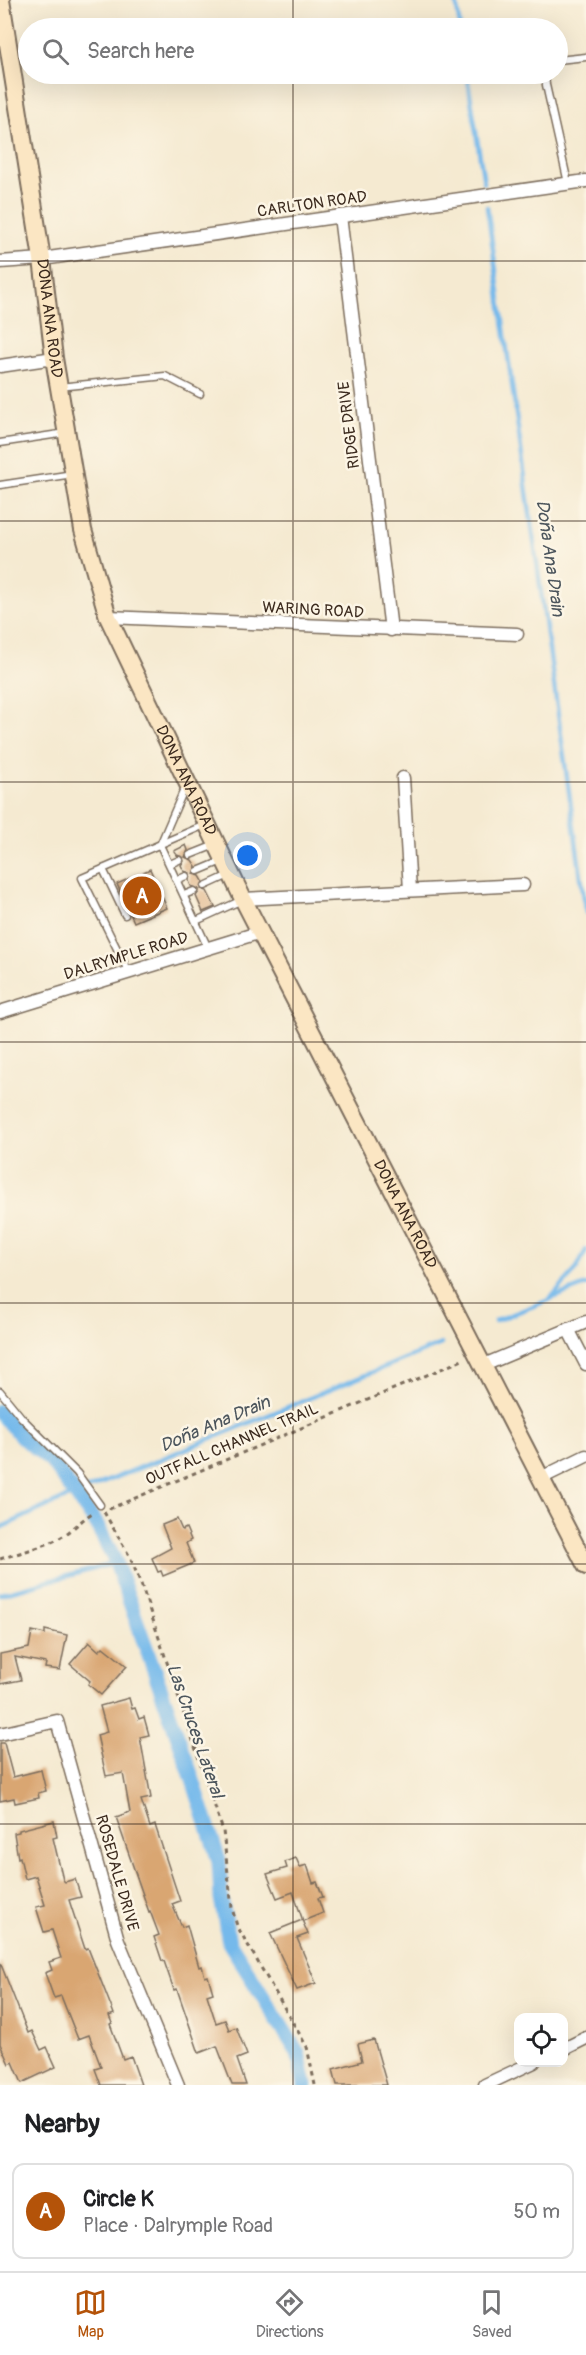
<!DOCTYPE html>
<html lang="en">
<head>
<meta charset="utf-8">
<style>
	body { margin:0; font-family:Pangolin,sans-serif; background:#f2f2f2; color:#202124 }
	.controls { position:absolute; right:18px; bottom:18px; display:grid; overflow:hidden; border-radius:12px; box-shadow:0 6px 24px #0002 }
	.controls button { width:54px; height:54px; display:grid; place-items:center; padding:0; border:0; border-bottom:2px solid #e0e0e0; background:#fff; color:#202124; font:30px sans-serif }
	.you { position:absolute; left:248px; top:856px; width:21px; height:21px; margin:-15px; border:4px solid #fff; border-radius:50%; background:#1a73e8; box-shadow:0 0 0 9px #1a73e833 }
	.badge { display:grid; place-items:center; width:39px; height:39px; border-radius:50%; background:#b45309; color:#fff; font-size:20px; font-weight:700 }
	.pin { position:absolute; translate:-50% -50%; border:3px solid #fff; box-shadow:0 2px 6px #0006 }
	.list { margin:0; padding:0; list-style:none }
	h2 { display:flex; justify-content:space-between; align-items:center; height:78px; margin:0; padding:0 24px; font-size:26px }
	h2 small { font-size:20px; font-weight:400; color:#757577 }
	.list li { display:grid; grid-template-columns:39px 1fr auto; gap:18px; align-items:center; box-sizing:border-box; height:96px; margin:0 12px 12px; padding:0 12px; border:2px solid #e0e0e0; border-radius:12px }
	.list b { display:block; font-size:22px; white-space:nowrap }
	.list p { margin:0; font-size:20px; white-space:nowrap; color:#757577 }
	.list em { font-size:20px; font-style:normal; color:#757577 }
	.icon { flex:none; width:33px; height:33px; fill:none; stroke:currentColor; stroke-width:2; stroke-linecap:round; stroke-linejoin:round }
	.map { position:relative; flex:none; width:586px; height:2085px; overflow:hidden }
	.search { position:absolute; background:#fff; box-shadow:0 6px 24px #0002; left:18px; right:18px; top:18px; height:66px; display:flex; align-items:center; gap:15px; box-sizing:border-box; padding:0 21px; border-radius:33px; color:#757577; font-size:22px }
	.sheet { height:186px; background:#fff }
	nav { display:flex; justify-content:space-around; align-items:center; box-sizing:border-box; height:84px; border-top:2px solid #e0e0e0; background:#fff; font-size:16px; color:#757577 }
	nav a { display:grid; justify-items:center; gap:3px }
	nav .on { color:#b45309 }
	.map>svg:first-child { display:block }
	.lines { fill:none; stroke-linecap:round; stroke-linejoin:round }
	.stream { stroke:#75b9eb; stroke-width:4.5 }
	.canal { stroke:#75b9eb; stroke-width:15 }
	.building { fill:#d9a672 }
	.lane-casing { stroke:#7c6d5d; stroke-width:9 }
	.street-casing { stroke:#7c6d5d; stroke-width:15 }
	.secondary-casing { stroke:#7c6d5d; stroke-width:20 }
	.path { stroke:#7c6d5d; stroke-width:3; stroke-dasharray:4.5 4.5; stroke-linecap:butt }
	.lane { stroke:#fff; stroke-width:6 }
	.street { stroke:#fff; stroke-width:12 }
	.secondary { stroke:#fbe6c3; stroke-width:16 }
	.grid { fill:none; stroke:#3b2a1e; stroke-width:1.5; stroke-opacity:0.55 }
	.labels { text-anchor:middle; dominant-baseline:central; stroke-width:5; stroke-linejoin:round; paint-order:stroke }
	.street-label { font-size:16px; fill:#3b2a1e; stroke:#fcf5e5 }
	.water-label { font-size:18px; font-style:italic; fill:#4c555c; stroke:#fcf5e5 }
</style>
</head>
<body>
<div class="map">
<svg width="586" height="2085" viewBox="0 0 586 2085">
	<rect width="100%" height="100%" fill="#fcf5e5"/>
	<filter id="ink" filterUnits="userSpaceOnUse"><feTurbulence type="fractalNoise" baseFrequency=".0167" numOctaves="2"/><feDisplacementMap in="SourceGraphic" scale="12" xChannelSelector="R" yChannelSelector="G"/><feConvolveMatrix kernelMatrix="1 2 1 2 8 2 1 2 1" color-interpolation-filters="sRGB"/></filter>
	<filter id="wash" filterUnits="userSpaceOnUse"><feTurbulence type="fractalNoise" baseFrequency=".008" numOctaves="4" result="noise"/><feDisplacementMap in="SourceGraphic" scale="24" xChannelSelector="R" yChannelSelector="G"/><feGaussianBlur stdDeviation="1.35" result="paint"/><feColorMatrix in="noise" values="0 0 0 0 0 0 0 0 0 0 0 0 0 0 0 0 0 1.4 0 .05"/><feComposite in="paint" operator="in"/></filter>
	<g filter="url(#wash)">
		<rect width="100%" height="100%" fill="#f5ead1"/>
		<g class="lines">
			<!-- stream -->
			<g class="stream">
				<polyline points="456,0 460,28"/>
				<polyline points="467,74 484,183"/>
				<polyline points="487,207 586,913"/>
				<polyline points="552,1298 586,1285"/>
				<polyline points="495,1321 549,1300 576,1270 586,1250"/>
				<polyline points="0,1528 54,1503 441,1344"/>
				<polyline points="0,1594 116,1563"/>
			</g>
			<!-- canal -->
			<polyline class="canal" points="0,1412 23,1438 47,1457 57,1469 96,1523 116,1563 192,1777 219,1861 221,1898 229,1942 298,2053 305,2085"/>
		</g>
		<g id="blocks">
			<!-- building -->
			<g class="building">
				<polygon points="186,845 188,850 185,857 192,860 196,866 193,874 200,876 203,881 201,889 207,891 215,907 203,912 196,896 199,892 199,889 191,886 189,881 190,873 184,871 181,865 184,861 183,857 177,855 174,851"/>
				<polygon points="150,869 167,908 134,922 117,884"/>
				<polygon points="177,1519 182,1530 186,1528 191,1540 186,1543 194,1563 163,1576 161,1571 158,1572 152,1558 171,1548 162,1525"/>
				<polygon points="45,1630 67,1635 60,1670 45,1668 46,1663 15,1657 21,1680 0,1684 0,1654 29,1648 32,1631 45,1634"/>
				<polygon points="89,1642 99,1651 103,1647 127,1666 101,1695 88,1684 90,1681 70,1664"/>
				<polygon points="129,1698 132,1709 135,1708 139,1719 144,1717 149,1735 140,1737 151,1798 141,1800 150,1827 155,1825 180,1901 172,1904 182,1927 187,1925 199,1967 202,1966 205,1977 208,1976 213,1993 207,1995 216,2023 225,2020 229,2030 236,2027 247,2055 237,2059 246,2085 232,2085 217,2046 199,2053 177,1989 174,1990 164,1961 162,1961 154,1937 159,1935 150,1911 149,1912 116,1817 130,1812 123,1773 106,1776 97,1735 107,1732 100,1706"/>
				<polygon points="0,1743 4,1743 13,1777 41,1770 46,1791 38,1793 39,1798 15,1803 14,1798 0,1801"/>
				<polygon points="54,1821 57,1837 53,1838 63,1880 65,1882 75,1879 81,1897 69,1900 85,1949 88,1948 114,2014 109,2016 112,2023 110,2024 123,2059 131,2056 141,2085 101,2085 95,2069 101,2067 89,2035 78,2039 61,1996 54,1998 45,1973 52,1970 49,1962 61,1958 52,1930 44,1932 36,1907 45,1905 36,1876 25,1879 20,1857 18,1858 14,1833 19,1832 19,1830"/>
				<polygon points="296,1858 300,1867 307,1865 313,1883 317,1882 323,1897 318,1898 323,1913 303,1921 293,1892 277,1898 267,1874 287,1868 285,1862"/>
				<polygon points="302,1920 308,1934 297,1938 316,1983 297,1990 270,1933"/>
				<polygon points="0,1962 28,2033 32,2031 41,2050 47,2047 56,2067 22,2083 13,2062 9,2064 0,2044"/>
				<polygon points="374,2040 387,2085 337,2085 333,2069 362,2061 358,2044"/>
			</g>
		</g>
	</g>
	<g filter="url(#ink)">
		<use href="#blocks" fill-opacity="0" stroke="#7c6d5d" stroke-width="1.5"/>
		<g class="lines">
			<defs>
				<g id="lane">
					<polyline points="558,60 586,57"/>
					<polyline points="545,74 546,85 568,183"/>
					<polyline points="59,387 165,376 200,394"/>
					<polyline points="0,443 66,433"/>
					<polyline points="0,485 73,474"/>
					<polyline points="186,785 160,845 208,948"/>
					<polyline points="190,855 215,845"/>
					<polyline points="170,864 179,860"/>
					<polyline points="103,869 125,915"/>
					<polyline points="198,871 222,861"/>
					<polyline points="177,880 186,876"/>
					<polyline points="205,886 229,875"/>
					<polyline points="184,895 194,891"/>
					<polyline points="196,921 242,900"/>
					<polyline points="129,973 82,878 207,824"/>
					<polyline points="0,1391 22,1418 77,1473 100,1505"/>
				</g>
				<g id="street">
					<polyline points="340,216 391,630"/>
					<polyline points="0,262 42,259 586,181"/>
					<polyline points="0,366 54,358"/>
					<polyline points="108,617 517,634"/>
					<polyline points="403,778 410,890"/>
					<polyline points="243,899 523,885"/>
					<polyline points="0,1012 261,932"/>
					<polyline points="568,1329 586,1364"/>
					<polyline points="484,1365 586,1322"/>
					<polyline points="541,1478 586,1456"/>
					<polyline points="0,1734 57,1721 118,1940 178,2085"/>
					<polyline points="564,2049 586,2038"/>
					<polyline points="485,2085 534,2062"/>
				</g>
				<g id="secondary">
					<path id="s1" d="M1 0 42 259 54 358 83 530 108 617 243 899 586 1566"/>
				</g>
			</defs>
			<!-- lane casing -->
			<use href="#lane" class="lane-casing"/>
			<!-- street casing -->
			<use href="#street" class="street-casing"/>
			<!-- secondary casing -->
			<use href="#secondary" class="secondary-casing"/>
			<!-- path -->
			<g class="path">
				<polyline points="109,1509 465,1359"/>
				<polyline points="104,1512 130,1557 141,1584 223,1831 232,1908 237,1926 307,2047 315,2085"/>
				<path d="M0 1559C21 1552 45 1547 63 1536 74 1529 82 1519 94 1512"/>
			</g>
			<!-- lane -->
			<use href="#lane" class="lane"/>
			<!-- street -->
			<use href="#street" class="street"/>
			<!-- secondary -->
			<use href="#secondary" class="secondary"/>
		</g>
	</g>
	<!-- grid -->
	<path class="grid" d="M293 0V28M293 74V2085M0 261H586M0 521H586M0 782H586M0 1042H586M0 1303H586M0 1564H586M0 1824H586"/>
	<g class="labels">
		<!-- street labels -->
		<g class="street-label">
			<text transform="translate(312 204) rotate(-8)">CARLTON ROAD</text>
			<text stroke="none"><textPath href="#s1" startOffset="322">DONA ANA ROAD</textPath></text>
			<text transform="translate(349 425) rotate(-97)">RIDGE DRIVE</text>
			<text transform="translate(313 610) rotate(3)">WARING ROAD</text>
			<text stroke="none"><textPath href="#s1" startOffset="808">DONA ANA ROAD</textPath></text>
			<text transform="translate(126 956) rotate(-17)">DALRYMPLE ROAD</text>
			<text stroke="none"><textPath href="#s1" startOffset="1294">DONA ANA ROAD</textPath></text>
			<text transform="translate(232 1444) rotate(-23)">OUTFALL CHANNEL TRAIL</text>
			<text transform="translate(117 1873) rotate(74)">ROSEDALE DRIVE</text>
		</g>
		<!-- water labels -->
		<g class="water-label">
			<text transform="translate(550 558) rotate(82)">Doña Ana Drain</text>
			<text transform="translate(215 1424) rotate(-23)">Doña Ana Drain</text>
			<text transform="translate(195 1731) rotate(71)">Las Cruces Lateral</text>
		</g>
	</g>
</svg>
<div class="controls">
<button><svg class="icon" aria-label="locate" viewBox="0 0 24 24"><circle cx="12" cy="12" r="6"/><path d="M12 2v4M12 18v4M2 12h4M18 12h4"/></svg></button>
</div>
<div class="you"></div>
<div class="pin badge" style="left:142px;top:896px">A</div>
<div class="search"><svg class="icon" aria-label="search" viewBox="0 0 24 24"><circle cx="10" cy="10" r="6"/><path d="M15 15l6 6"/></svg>Search here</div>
</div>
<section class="sheet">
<h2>Nearby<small></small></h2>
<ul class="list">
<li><span class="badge">A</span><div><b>Circle K</b><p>Place · Dalrymple Road</p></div><em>50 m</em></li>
</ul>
</section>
<nav>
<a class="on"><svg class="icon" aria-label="map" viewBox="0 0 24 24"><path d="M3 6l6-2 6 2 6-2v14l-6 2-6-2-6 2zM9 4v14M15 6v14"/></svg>Map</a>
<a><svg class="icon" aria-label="directions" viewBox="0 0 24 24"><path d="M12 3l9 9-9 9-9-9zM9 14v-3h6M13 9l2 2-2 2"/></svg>Directions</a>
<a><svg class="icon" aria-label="saved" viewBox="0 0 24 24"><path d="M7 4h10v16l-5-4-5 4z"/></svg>Saved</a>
</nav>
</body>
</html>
